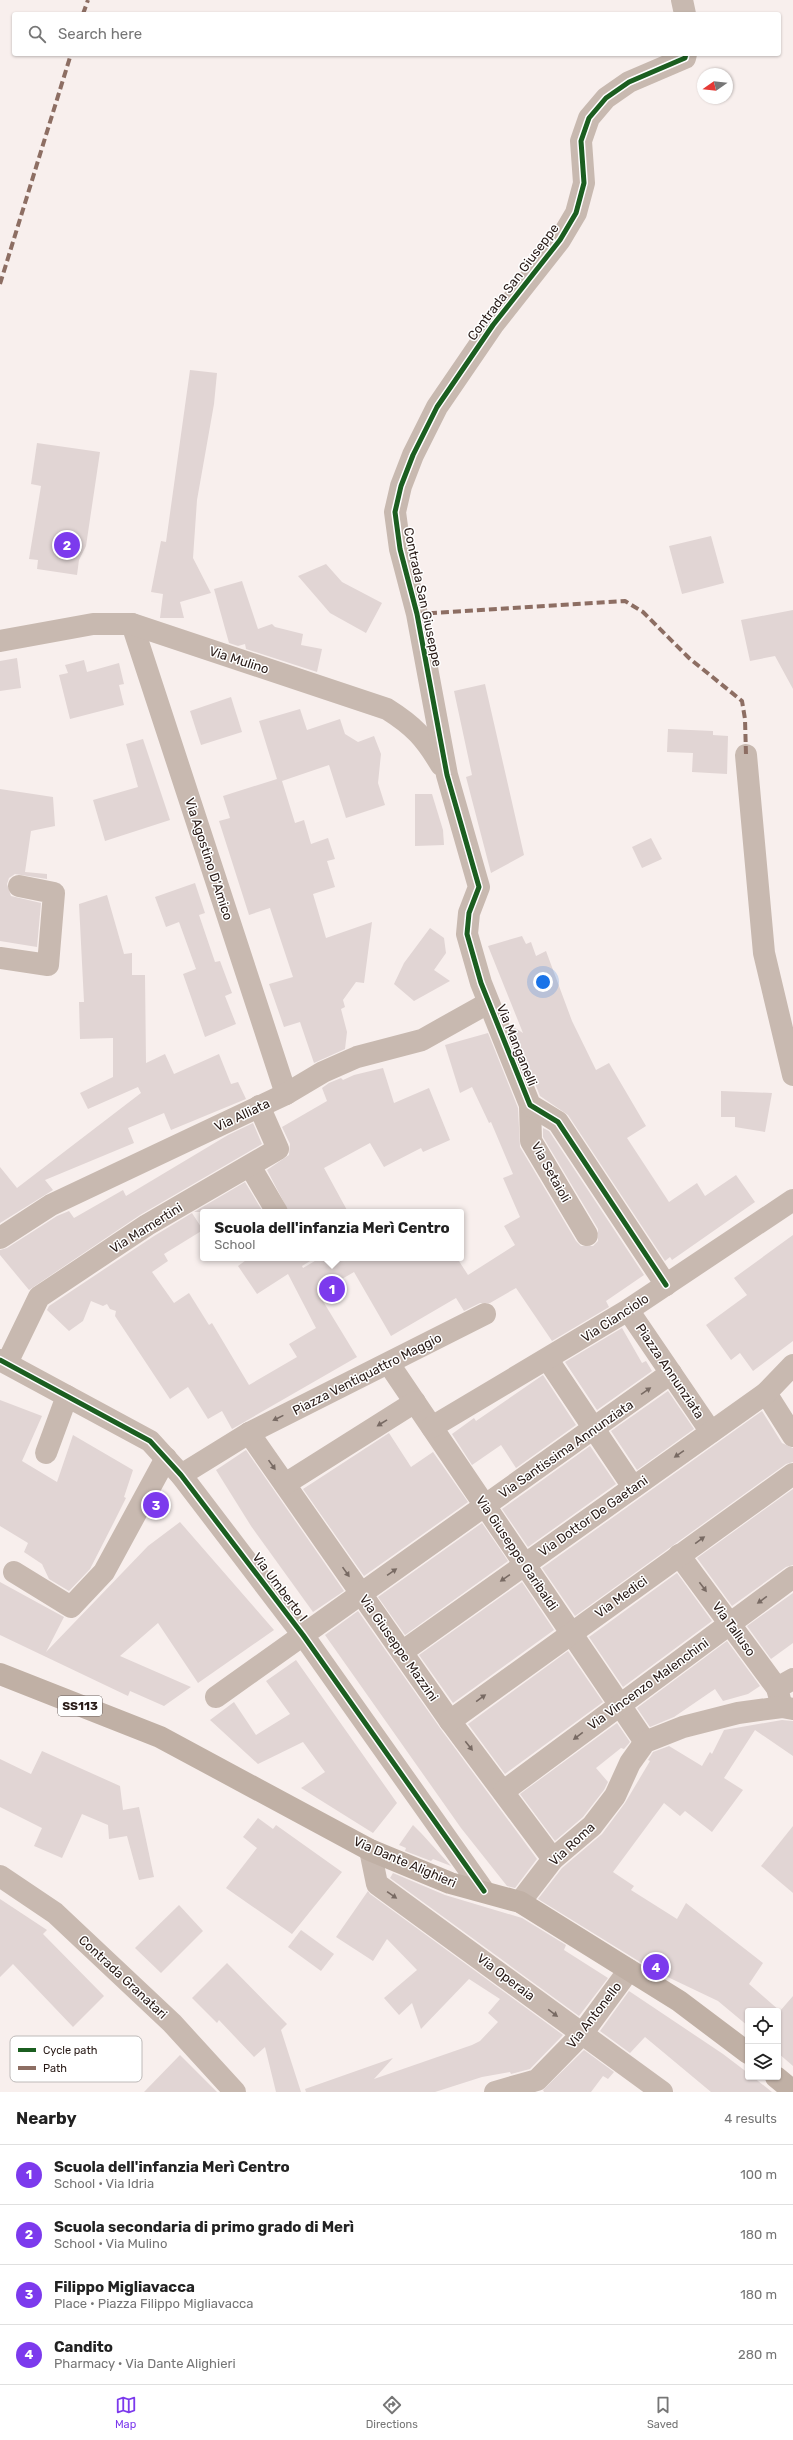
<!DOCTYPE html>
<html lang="en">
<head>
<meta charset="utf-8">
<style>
	body { margin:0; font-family:Rubik,sans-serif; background:#f6f6f6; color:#222 }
	.controls { position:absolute; right:12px; bottom:12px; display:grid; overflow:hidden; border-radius:4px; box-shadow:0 1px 3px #0004 }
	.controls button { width:36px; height:36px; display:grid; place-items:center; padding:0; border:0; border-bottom:1px solid #e0e0e0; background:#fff; color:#222; font:20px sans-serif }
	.compass { position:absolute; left:697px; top:68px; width:36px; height:36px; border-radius:50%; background:#fff; box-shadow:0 1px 3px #0004; rotate:256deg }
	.you { position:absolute; left:543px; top:982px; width:14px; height:14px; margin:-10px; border:3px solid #fff; border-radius:50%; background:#1a73e8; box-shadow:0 0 0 6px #1a73e833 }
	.badge { display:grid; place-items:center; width:26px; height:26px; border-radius:50%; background:#7c3aed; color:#fff; font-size:13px; font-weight:700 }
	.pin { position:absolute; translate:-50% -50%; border:2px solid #fff; box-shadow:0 1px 4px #0006 }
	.popup { position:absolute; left:200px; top:1209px; width:264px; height:52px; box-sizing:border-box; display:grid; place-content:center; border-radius:4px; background:#fff; filter:drop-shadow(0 1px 3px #0005); font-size:13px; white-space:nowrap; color:#767676 }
	.popup b { font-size:15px; color:#222 }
	.popup::after { content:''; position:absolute; left:50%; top:100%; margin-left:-8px; border:8px solid transparent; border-top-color:#fff }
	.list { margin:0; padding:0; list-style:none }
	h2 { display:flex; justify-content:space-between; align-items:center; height:52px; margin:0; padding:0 16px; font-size:17px }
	h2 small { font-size:13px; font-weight:400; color:#767676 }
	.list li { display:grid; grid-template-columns:26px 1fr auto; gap:12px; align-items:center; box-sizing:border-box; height:60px; padding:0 16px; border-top:1px solid #e0e0e0 }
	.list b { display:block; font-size:15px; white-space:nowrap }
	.list p { margin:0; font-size:13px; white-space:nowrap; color:#767676 }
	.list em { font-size:13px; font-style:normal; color:#767676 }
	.icon { flex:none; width:22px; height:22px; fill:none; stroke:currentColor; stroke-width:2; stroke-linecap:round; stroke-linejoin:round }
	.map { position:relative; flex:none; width:793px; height:2092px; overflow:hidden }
	.search { position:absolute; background:#fff; box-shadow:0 1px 3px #0004; left:12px; right:12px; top:12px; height:44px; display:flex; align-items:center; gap:10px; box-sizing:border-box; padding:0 14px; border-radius:4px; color:#767676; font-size:15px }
	.sheet { height:292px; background:#fff }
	nav { display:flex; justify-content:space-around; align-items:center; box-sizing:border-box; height:56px; border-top:1px solid #e0e0e0; background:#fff; font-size:11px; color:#767676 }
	nav a { display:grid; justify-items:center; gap:2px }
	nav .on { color:#7c3aed }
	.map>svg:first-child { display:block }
	.building { fill:#e1d5d4 }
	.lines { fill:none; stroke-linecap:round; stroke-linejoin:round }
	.minor { stroke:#c8b9b0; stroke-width:22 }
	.tertiary { stroke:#c8b9b0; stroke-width:22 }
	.primary { stroke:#c0b0a5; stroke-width:22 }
	.quiet { stroke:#8d6e63; stroke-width:4; stroke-dasharray:8 4; stroke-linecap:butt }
	.cycleway-casing { stroke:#fff; stroke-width:8 }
	.cycleway { stroke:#1b5e20; stroke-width:5 }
	.oneway { fill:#786a63 }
	.labels { text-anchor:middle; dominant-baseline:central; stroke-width:3; stroke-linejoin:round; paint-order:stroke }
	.shield { fill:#fff; stroke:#685f5c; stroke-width:1 }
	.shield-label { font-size:12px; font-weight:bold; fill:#281a16 }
	.street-label { font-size:13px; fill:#281a16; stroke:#fff }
	.key { fill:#fff; stroke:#bebab9; stroke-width:1 }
	.key-label { font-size:11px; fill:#281a16 }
</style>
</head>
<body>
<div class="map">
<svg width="793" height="2092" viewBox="0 0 793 2092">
	<rect width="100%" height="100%" fill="#f8efed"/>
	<!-- building -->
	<g class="building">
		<polygon points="190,370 217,373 214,404 197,500 193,558 211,593 180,602 184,618 160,618 163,594 151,592 161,541 166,542"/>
		<polygon points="37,443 100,452 86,546 79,560 77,575 37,569 38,560 29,559 41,486 31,484"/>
		<polygon points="711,536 724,583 682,594 669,546"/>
		<polygon points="326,564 342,582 382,603 366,633 330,613 298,576"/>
		<polygon points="242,581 258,629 272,624 275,627 303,634 301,645 322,649 317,672 246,649 245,644 238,646 229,643 214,589"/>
		<polygon points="793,610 793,689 775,656 750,661 741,620"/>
		<polygon points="17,658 21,688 0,691 0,661"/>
		<polygon points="84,660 87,672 119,663 124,684 119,685 124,705 70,719 59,675 68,673 65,665"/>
		<polygon points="485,684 524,855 491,873 466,777 472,775 454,691"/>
		<polygon points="231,697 242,732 201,745 190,711"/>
		<polygon points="300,709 307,730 340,719 345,734 358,742 374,736 381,754 378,783 385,805 346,818 329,765 282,781 295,823 304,820 311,844 328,838 335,859 327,861 335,887 313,894 326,938 372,922 364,983 356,982 343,1000 345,1007 341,1009 347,1032 345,1049 314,1063 300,1022 284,1027 269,984 293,977 270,908 249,915 219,821 230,818 223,796 277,779 259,721"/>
		<polygon points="668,729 713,731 713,735 728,736 727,774 692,772 693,753 667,752"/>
		<polygon points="143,739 170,820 105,841 93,800 138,787 126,744"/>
		<polygon points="0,789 53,797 55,826 31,831 25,872 47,874 47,879 15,874 9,878 7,884 11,896 41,903 37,947 0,941"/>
		<polygon points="415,794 432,794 443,830 444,845 415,846"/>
		<polygon points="651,838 662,859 642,868 632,847"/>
		<polygon points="195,883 205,913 199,915 215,962 220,961 232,993 225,996 236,1024 205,1037 183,974 196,969 179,922 166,927 155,897"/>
		<polygon points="107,895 124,954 132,953 132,975 145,975 146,1063 165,1054 174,1074 219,1054 231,1084 238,1082 246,1099 171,1130 164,1113 128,1128 134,1143 45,1180 53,1190 0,1223 0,1167 17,1188 141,1093 138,1087 88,1109 80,1093 113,1077 113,1038 80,1039 79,1002 84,1002 79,904"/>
		<polygon points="430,928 444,938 446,953 434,970 450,981 414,1001 394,984 404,963"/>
		<polygon points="522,936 526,944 531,942 536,956 546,951 572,1021 596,1070 609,1063 646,1126 627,1138 669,1202 697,1183 705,1196 736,1175 755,1202 672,1260 670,1257 665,1261 568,1115 540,1096 512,1026 523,1033 488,946"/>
		<polygon points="488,1033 518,1108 520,1147 576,1241 581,1246 593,1246 598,1241 598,1229 543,1137 543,1128 549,1131 644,1275 606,1301 609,1307 552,1341 516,1288 490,1303 480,1303 464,1311 456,1298 391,1336 354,1272 318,1293 357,1357 232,1429 222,1411 208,1419 188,1387 170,1399 115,1316 116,1311 110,1309 107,1304 103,1306 91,1301 83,1321 69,1331 47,1310 49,1306 154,1236 192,1213 203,1230 164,1254 168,1261 152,1272 174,1303 189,1293 209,1325 212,1323 249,1385 297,1357 289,1344 316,1328 288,1274 257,1294 238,1266 249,1258 315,1258 302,1266 303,1268 320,1258 457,1258 468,1275 515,1245 504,1226 520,1217 503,1178 513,1174 491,1122 489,1123 472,1087 460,1093 445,1045"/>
		<polygon points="383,1068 394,1103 429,1088 450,1140 423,1152 421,1148 384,1167 370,1143 324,1168 348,1212 289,1212 267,1170 289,1155 290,1144 282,1127 327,1101 322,1088 329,1083 341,1078 343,1080 354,1075"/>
		<polygon points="721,1091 772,1093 765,1132 735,1127 735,1117 721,1117"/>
		<polygon points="253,1123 262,1144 140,1215 29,1290 0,1255 0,1250 7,1248 57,1216 69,1211 74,1218 123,1190 126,1196 228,1135"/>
		<polygon points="245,1182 263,1212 194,1212"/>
		<polygon points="793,1235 793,1341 753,1371 740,1353 731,1360 706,1325 747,1295 734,1278"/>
		<polygon points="622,1328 642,1363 646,1361 652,1371 597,1410 565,1362"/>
		<polygon points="543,1375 576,1425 516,1468 501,1445 472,1465 452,1434 474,1418 476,1421"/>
		<polygon points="668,1391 694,1429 637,1470 611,1431"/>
		<polygon points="0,1400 42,1416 22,1461 57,1482 73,1435 133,1470 124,1497 126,1498 114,1522 90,1569 69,1591 49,1579 42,1564 24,1552 28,1543 0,1526"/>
		<polygon points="762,1411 782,1443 793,1448 793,1462 786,1464 575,1616 542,1568"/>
		<polygon points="389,1433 411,1467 433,1452 468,1502 364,1576 303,1489"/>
		<polygon points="590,1446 616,1484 528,1547 502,1509"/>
		<polygon points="246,1450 344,1591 313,1612 251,1526 216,1470"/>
		<polygon points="793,1489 793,1565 786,1567 732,1606 697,1558"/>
		<polygon points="180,1522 274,1630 198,1683 158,1623 120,1656 191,1687 164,1706 130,1691 128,1696 0,1635 0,1582 64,1617 46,1652 148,1546"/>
		<polygon points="482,1523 508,1561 405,1635 378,1597"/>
		<polygon points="677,1573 712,1621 623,1687 589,1637"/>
		<polygon points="522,1582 554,1630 453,1703 419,1655"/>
		<polygon points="793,1593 793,1643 771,1659 747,1626"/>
		<polygon points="358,1611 440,1728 537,1859 515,1888 507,1886 461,1828 325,1635"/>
		<polygon points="727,1641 760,1686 748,1694 723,1701 715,1689 674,1717 650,1727 637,1708"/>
		<polygon points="568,1651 603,1702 505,1774 468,1724"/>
		<polygon points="296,1660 397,1803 373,1833 301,1788 325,1772 303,1742 258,1764 210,1720 234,1702 256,1735 290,1714 266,1681"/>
		<polygon points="782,1720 793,1721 793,1756 755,1730 724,1778 743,1790 712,1832 685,1811 680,1816 664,1803 613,1872 634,1886 631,1890 677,1919 686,1903 763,1963 749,1984 780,2011 793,1996 793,2066 778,2053 778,2011 748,2011 748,2026 718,2001 653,1970 538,1899 562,1868 602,1834 625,1803 650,1761 648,1760 653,1752 669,1746 702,1766 710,1752 712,1754 724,1730"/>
		<polygon points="617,1723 630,1742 624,1749 621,1748 596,1768 608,1782 604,1790 583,1817 555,1841 520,1794"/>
		<polygon points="42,1751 120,1786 123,1810 139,1807 154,1877 139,1880 127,1836 109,1839 108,1825 82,1814 62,1858 34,1846 42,1828 0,1807 0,1759 31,1774"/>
		<polygon points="258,1818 273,1829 276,1825 342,1872 292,1934 226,1888 257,1848 243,1837"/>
		<polygon points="413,1825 421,1833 451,1866 433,1859 431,1861 405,1851 406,1848 399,1845"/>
		<polygon points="793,1826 793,1893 761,1866"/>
		<polygon points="393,1873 445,1895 522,1918 566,1945 564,1950 608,1978 579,2016 390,1878"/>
		<polygon points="368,1891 370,1894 563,2035 530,2069 511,2074 510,2072 482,2077 435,2092 306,2092 305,2089 393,2058 374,2079 472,2045 480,2041 498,2022 488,2013 500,1999 469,1979 421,2029 412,2003 399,2015 384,1998 417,1970 387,1939 373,1961 336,1937"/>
		<polygon points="0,1899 47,1930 43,1934 104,1996 73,2027 13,1964 0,1977"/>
		<polygon points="179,1905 203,1931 161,1973 135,1948"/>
		<polygon points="301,1930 334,1954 321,1971 288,1947"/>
		<polygon points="227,1963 287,2024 281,2030 301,2092 276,2092 265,2047 254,2057 219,2020 217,2023 192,1998"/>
		<polygon points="629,1991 723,2054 748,2073 748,2077 753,2077 772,2092 711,2092 645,2037 630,2053 600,2031"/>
		<polygon points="584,2050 614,2072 608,2079 603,2076 591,2092 544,2092 543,2090"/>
		<polygon points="180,2055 217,2092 144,2092"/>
	</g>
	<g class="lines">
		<!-- minor -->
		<g class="minor">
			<polyline points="682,0 685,14"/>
			<polyline points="132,624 286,1094"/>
			<path d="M0 641 93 624H132L387 709C414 726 425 738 441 765"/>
			<polyline points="746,755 764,953 793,1075"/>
			<polyline points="0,958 48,965 54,893 19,886"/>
			<polyline points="530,1105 531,1141 587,1235"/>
			<polyline points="250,1166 277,1212"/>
			<polyline points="0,1238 51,1205 286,1094 323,1072 357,1057 422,1040 488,1003"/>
			<polyline points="666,1285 558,1122 530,1105 481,983 467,934 469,913 479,887 447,775 417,614 400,549 395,512 401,486 413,455 437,407 493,325 560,240 576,213 584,183 581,141 589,118 606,98 629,82 685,58 686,54"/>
			<polyline points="628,1310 711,1432"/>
			<polyline points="0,1360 150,1441 181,1475 303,1635 484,1891"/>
			<polyline points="548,1360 633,1487"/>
			<polyline points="7,1363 39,1297 147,1225 278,1149 259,1106"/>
			<polyline points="389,1364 645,1742"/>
			<polyline points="766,1393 793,1436"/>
			<polyline points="432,1427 628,1310 793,1200"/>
			<polyline points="249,1433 450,1721 553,1859"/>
			<polyline points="46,1453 67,1396"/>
			<polyline points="181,1475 249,1433 485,1314"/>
			<polyline points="285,1484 415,1402"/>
			<polyline points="679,1555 777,1688 782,1707"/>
			<polyline points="14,1572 71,1607 104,1572 166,1458"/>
			<polyline points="402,1652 766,1393 793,1365"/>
			<polyline points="777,1688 793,1679"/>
			<polyline points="216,1697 671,1373"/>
			<polyline points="450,1721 793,1474"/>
			<polyline points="504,1791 793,1577"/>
			<polyline points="370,1850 377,1884 662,2092"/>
			<polyline points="0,1876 55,1913 172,2023 235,2092"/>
			<polyline points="495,2092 537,2080 582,2034 629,1970"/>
		</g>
		<!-- tertiary -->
		<polyline class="tertiary" points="520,1902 553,1859 592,1826 615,1796 630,1763 645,1742 683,1727 738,1713 782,1707 793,1709"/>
		<!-- primary -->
		<g class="primary">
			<polyline points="0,1674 160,1737 370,1850 450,1883 520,1902 679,2001 748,2053"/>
			<polyline points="776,2077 793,2091"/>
		</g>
		<!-- quiet -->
		<g class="quiet">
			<polyline points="83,14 88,0"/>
			<polyline points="0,284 71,54"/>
			<polyline points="417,614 625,601 643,612 689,658 742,701 745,719 746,755"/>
		</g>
		<defs>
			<g id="cycleway">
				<polyline points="666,1285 558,1122 530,1105 481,983 467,934 469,913 479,887 447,775 417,614 400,549 395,512 401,486 413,455 437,407 493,325 560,240 576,213 584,183 581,141 589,118 606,98 629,82 685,58 686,54"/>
				<polyline points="0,1360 150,1441 181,1475 303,1635 484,1891"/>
			</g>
		</defs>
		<!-- cycleway casing -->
		<use href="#cycleway" class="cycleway-casing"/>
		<!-- cycleway -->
		<use href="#cycleway" class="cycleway"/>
	</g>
	<!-- one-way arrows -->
	<defs><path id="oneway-solid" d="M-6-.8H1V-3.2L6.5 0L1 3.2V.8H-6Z"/></defs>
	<g class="oneway">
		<use href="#oneway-solid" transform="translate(646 1391) rotate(-35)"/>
		<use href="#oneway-solid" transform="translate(278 1418) rotate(154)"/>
		<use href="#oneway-solid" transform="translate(382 1423) rotate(148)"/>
		<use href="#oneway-solid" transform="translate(679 1454) rotate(145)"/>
		<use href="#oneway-solid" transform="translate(272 1465) rotate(55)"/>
		<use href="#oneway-solid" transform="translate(700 1540) rotate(-36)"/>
		<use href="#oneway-solid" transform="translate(346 1572) rotate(55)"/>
		<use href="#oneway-solid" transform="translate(392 1572) rotate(-35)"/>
		<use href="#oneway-solid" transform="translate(505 1578) rotate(145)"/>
		<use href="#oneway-solid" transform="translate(703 1587) rotate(53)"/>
		<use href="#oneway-solid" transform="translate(762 1600) rotate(144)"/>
		<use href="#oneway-solid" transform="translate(481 1698) rotate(-36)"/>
		<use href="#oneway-solid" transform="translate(578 1736) rotate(143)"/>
		<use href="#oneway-solid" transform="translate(469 1746) rotate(52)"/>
		<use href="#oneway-solid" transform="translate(392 1895) rotate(35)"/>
		<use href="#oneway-solid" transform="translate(553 2013) rotate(37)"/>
	</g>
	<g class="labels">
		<!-- shield labels -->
		<rect class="shield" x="58" y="1696" width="44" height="20" rx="3"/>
		<g class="shield-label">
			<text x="80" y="1706">SS113</text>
		</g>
		<!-- street labels -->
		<g class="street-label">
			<text transform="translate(513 282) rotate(-53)">Contrada San Giuseppe</text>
			<text transform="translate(423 597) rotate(78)">Contrada San Giuseppe</text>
			<text transform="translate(239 660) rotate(18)">Via Mulino</text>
			<text transform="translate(209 859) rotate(72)">Via Agostino D'Amico</text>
			<text transform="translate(517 1045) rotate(68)">Via Manganelli</text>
			<text transform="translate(242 1115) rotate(-25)">Via Alliata</text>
			<text transform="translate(551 1172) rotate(61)">Via Setaioli</text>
			<text transform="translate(146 1228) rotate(-32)">Via Mamertini</text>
			<text transform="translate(615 1318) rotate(-33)">Via Cianciolo</text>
			<text transform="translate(670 1371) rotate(56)">Piazza Annunziata</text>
			<text transform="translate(367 1374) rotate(-27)">Piazza Ventiquattro Maggio</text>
			<text transform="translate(566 1449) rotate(-35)">Via Santissima Annunziata</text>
			<text transform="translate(593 1516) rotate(-35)">Via Dottor De Gaetani</text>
			<text transform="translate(517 1553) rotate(56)">Via Giuseppe Garibaldi</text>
			<text transform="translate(280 1587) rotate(53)">Via Umberto I</text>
			<text transform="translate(621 1597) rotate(-36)">Via Medici</text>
			<text transform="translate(734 1629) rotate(54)">Via Talluso</text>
			<text transform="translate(399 1648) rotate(55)">Via Giuseppe Mazzini</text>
			<text transform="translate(648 1684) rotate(-36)">Via Vincenzo Malenchini</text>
			<text transform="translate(572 1844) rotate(-43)">Via Roma</text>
			<text transform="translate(405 1862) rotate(23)">Via Dante Alighieri</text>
			<text transform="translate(123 1977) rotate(43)">Contrada Granatari</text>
			<text transform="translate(506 1977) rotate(37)">Via Operaia</text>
			<text transform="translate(594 2015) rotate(-52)">Via Antonello</text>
		</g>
	</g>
	<!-- legend -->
	<rect x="10" y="2036" width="132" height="46" rx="6" class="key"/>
	<rect x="18" y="2048" width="18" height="4" fill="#1b5e20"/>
	<rect x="18" y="2066" width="18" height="4" fill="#8d6e63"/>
	<g class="key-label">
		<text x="43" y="2054">Cycle path</text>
		<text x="43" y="2072">Path</text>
	</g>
</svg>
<div class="controls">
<button><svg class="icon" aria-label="locate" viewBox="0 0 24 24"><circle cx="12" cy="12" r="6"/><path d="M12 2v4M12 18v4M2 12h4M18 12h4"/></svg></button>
<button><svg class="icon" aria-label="layers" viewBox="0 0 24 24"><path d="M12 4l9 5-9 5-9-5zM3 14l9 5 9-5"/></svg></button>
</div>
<svg class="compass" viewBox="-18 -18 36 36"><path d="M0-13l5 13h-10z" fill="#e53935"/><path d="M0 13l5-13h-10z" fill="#767676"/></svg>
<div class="you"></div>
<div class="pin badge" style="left:332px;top:1289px">1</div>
<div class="popup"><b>Scuola dell'infanzia Merì Centro</b>School</div>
<div class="pin badge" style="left:67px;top:545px">2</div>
<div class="pin badge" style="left:156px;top:1505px">3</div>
<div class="pin badge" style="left:656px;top:1967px">4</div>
<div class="search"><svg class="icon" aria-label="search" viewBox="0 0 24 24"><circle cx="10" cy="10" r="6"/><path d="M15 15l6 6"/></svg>Search here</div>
</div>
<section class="sheet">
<h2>Nearby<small>4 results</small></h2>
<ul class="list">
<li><span class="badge">1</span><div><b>Scuola dell'infanzia Merì Centro</b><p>School · Via Idria</p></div><em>100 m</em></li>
<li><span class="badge">2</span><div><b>Scuola secondaria di primo grado di Merì</b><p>School · Via Mulino</p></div><em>180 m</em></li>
<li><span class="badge">3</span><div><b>Filippo Migliavacca</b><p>Place · Piazza Filippo Migliavacca</p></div><em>180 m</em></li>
<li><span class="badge">4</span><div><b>Candito</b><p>Pharmacy · Via Dante Alighieri</p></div><em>280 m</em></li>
</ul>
</section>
<nav>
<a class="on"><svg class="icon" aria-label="map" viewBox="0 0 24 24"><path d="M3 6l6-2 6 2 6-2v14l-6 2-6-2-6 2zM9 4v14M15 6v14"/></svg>Map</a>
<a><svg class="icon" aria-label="directions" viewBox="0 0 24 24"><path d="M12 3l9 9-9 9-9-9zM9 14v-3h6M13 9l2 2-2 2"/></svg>Directions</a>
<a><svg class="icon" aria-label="saved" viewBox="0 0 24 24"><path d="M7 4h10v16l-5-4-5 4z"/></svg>Saved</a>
</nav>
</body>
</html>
